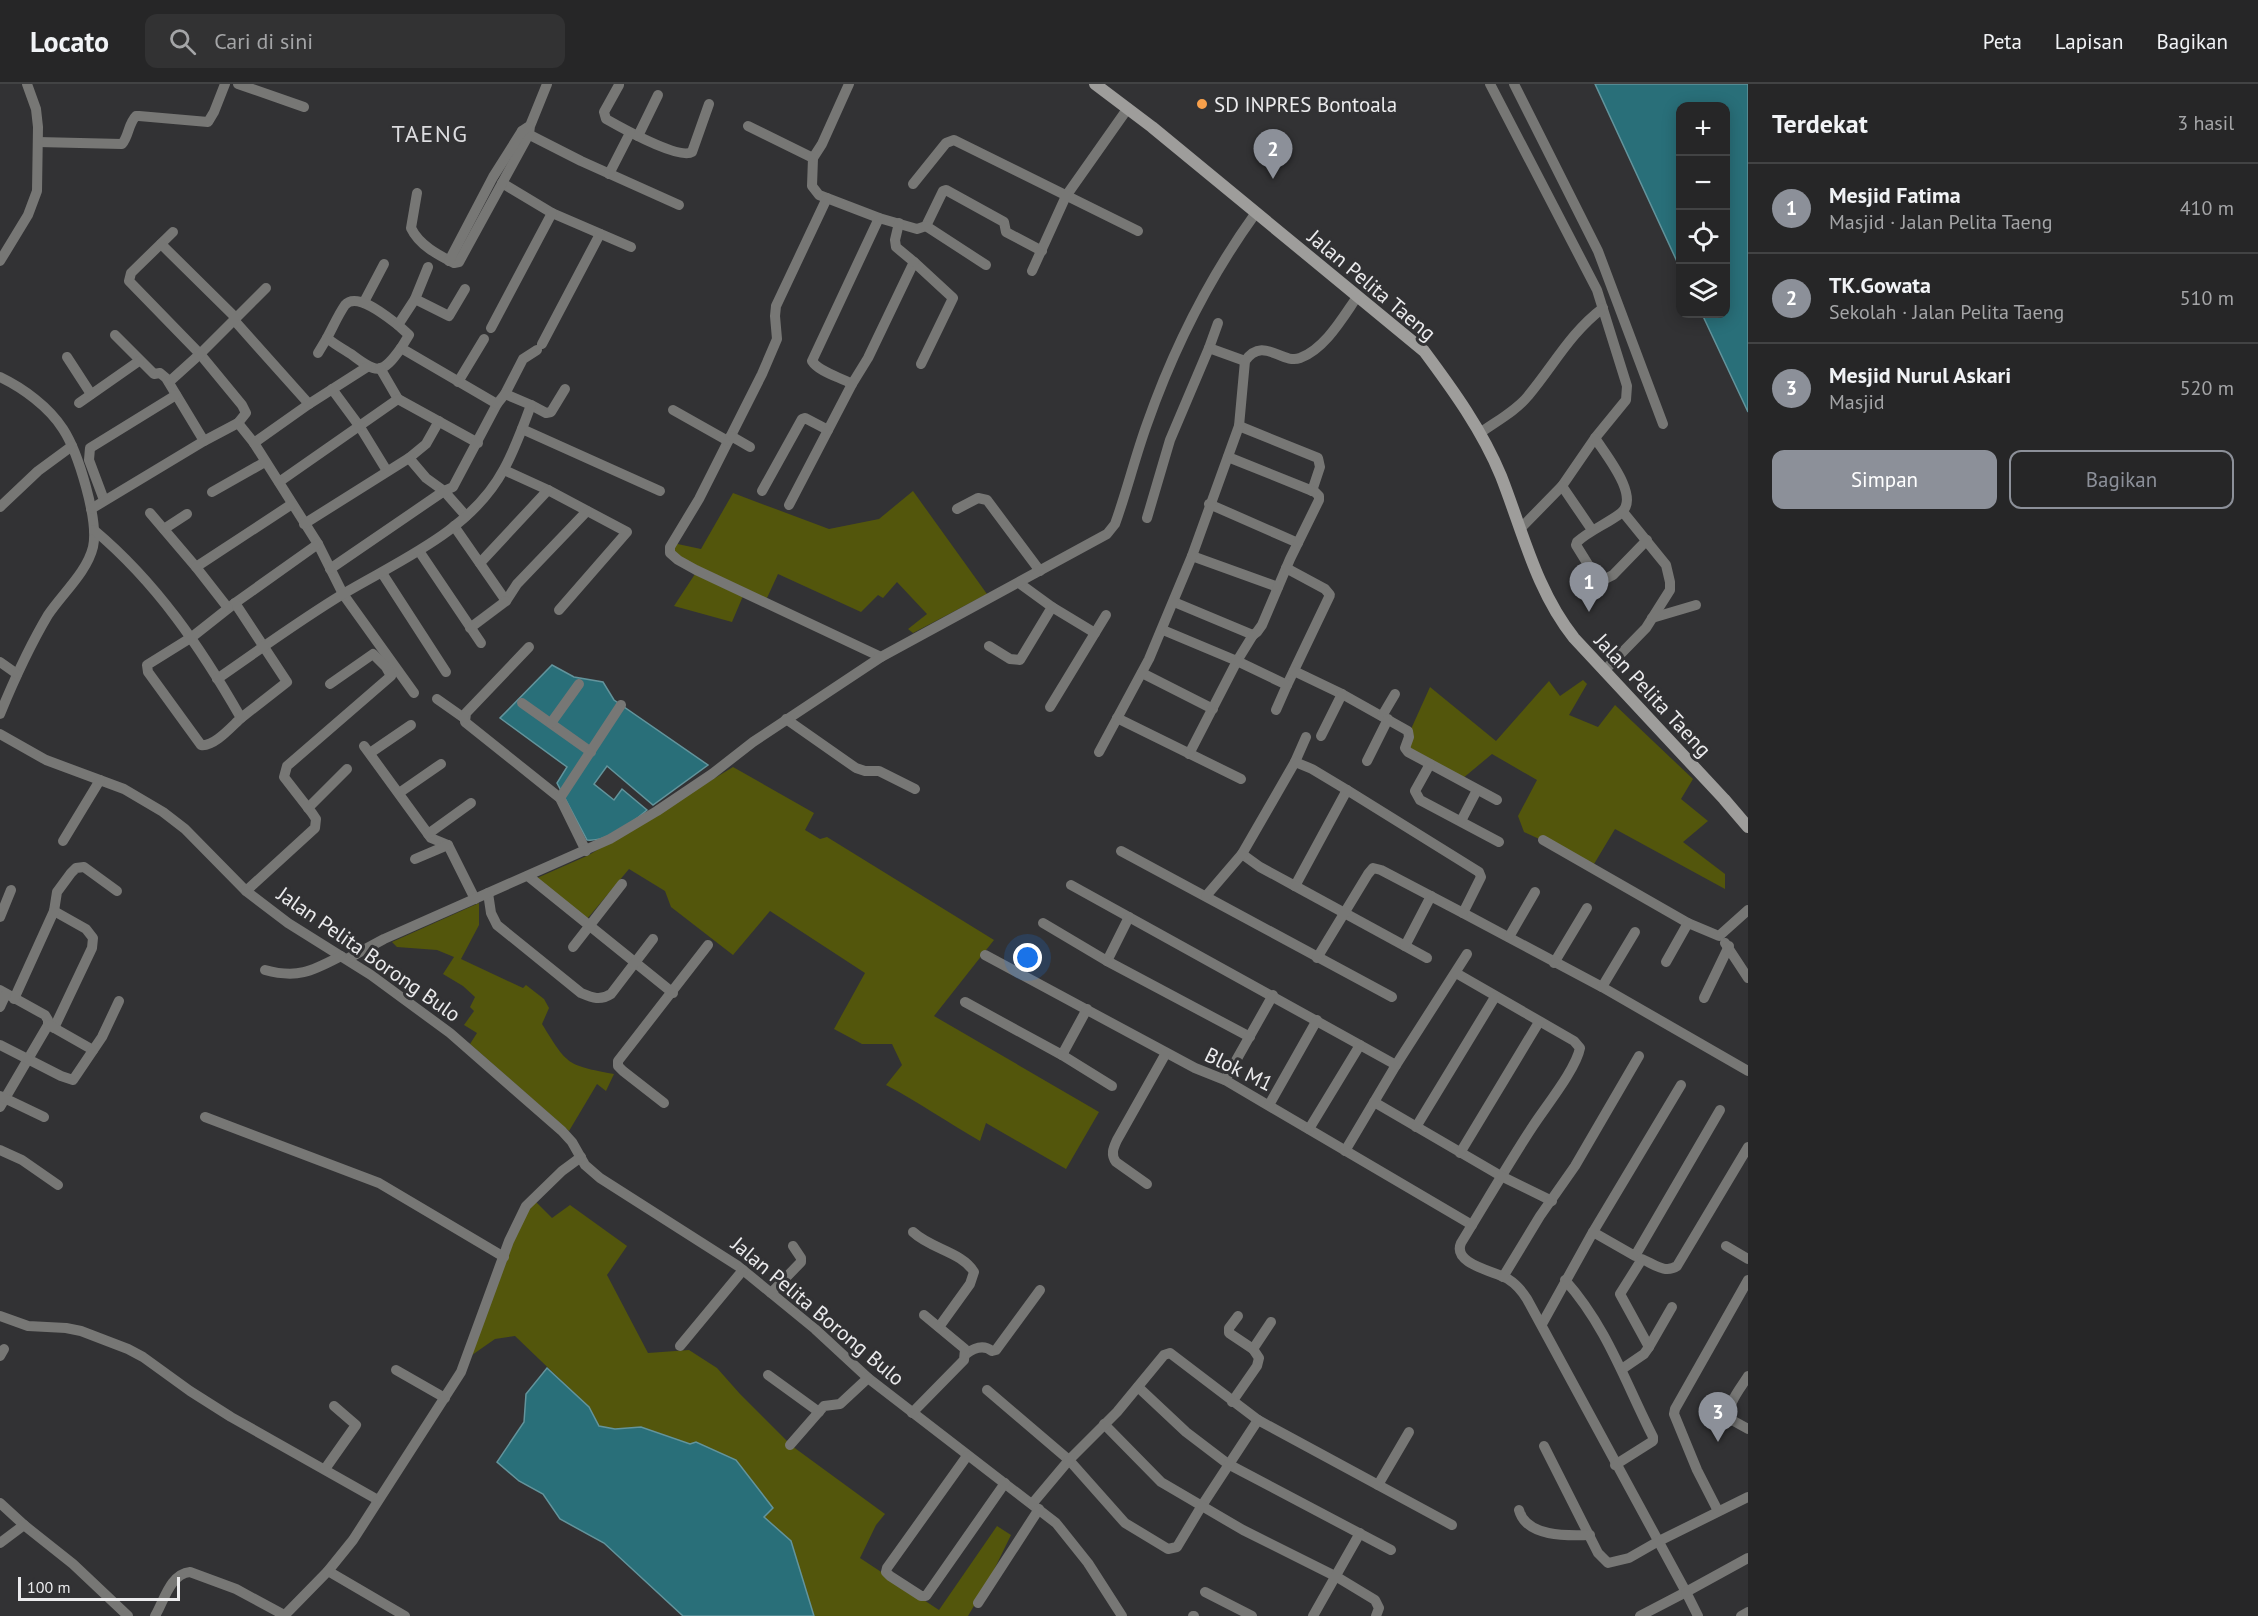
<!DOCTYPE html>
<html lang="id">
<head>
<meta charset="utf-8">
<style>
	body { margin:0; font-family:"PT Sans",sans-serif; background:#323233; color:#f1f3f6 }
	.controls { position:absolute; right:18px; top:18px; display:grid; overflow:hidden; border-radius:12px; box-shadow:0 3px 15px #0003 }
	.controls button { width:54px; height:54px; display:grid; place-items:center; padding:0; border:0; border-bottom:2px solid #424344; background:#262627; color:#f1f3f6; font:30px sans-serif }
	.scale { position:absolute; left:18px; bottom:15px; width:162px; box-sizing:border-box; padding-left:6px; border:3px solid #ebebed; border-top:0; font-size:16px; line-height:21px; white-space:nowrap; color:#ebebed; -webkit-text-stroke:4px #323234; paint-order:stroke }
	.you { position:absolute; left:1028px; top:874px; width:21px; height:21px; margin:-15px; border:4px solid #fff; border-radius:50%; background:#1a73e8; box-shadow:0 0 0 9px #1a73e833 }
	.badge { display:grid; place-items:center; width:39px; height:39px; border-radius:50%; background:#8c9099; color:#fff; font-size:20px; font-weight:700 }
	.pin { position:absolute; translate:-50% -50px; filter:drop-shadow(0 2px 3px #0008) }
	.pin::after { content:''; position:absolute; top:32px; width:21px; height:18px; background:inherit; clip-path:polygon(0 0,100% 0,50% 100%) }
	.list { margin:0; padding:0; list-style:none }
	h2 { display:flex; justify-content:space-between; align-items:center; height:78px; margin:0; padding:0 24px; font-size:26px }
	h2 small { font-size:20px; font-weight:400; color:#a4a5a7 }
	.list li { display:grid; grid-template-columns:39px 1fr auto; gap:18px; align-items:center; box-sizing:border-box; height:90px; padding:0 24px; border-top:2px solid #424344 }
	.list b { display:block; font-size:22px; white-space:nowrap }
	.list p { margin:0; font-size:20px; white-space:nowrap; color:#a4a5a7 }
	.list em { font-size:20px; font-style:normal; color:#a4a5a7 }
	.actions { display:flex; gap:12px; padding:18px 24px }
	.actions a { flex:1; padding:14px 0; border:2px solid #8c9099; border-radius:12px; text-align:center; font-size:21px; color:#8c9099 }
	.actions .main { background:#8c9099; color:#fff }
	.icon { flex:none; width:33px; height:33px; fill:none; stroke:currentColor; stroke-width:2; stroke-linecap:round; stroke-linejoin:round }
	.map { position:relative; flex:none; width:1748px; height:1532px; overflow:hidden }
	header { display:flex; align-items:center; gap:36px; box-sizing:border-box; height:84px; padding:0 30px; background:#262627; border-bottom:2px solid #424344 }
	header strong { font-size:28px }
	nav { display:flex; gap:33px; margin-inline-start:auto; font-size:21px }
	.search { width:420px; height:54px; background:#323233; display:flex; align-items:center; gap:15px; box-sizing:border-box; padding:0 21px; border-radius:12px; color:#a4a5a7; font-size:22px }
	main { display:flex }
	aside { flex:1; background:#262627 }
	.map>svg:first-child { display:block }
	.green { fill:#53560c }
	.water { fill:#296f79; stroke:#63949c; stroke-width:1.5 }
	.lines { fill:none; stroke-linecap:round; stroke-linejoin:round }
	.street { stroke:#777775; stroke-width:10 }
	.secondary { stroke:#9e9d9b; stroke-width:12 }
	.poi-dot { fill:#f8a04b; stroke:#323234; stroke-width:2 }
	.labels { text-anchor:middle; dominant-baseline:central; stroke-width:6; stroke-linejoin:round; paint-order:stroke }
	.poi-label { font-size:21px; fill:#ebebed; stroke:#323234; text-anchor:start }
	.street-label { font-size:21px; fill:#ebebed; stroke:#323234 }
	.quarter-label { font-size:24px; letter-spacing:1.5px; fill:#dcdcdf; stroke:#323234 }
</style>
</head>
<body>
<header>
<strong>Locato</strong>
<div class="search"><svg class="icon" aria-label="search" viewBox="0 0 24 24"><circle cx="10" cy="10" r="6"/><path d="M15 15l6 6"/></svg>Cari di sini</div>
<nav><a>Peta</a><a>Lapisan</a><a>Bagikan</a></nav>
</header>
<main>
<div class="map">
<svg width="1748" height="1532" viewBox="0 0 1748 1532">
	<rect width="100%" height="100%" fill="#323234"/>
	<!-- green -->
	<g class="green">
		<polygon points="913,407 987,510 913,549 908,545 927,530 897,498 883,514 878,511 861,528 778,490 767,514 743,512 732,538 674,522 697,487 673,470 673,459 701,465 733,409 829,445 879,435"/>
		<polygon points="1583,596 1587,600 1569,631 1598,643 1615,621 1693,695 1681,715 1708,737 1683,758 1725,790 1725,805 1615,745 1594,780 1524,748 1518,732 1537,696 1492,670 1462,695 1402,665 1430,603 1496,657 1549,597 1560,612"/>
		<path d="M733 683 814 729 805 746 820 755 827 753 994 856 934 932 1099 1028 1066 1085 986 1039 980 1057C948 1039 919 1018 886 1001L902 981 892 960H862L834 945 865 889 770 827 733 871 671 823 665 807 629 785 587 835 537 794 589 771Z"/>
		<path d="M479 819V841L461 875 523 904 526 901 544 915 549 924 542 940C568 982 567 981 614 990L606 1007 597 1000 569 1047 470 960 477 949 464 941 474 927 470 923 475 913 463 902 443 890 454 873 437 866 397 863 392 858Z"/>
		<polygon points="536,1118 552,1134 570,1121 627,1162 607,1191 648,1269 689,1266 717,1284 740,1310 792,1362 885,1430 876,1441 860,1474 939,1526 997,1442 1011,1451 989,1496 968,1532 814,1532 791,1457 764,1433 773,1424 690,1360 641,1344 615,1345 599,1342 589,1323 515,1252 495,1255 462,1278 518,1138"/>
	</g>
	<!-- water -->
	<g class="water">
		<polygon points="1595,0 1748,0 1748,328 1702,230 1726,230 1726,22 1680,22 1680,184"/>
		<path d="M552 581 574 593 603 598 614 616 708 681 653 721 607 682 594 700 614 716 622 705 647 726C632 739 608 758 587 756L557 699 567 683 500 634Z"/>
		<polygon points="547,1284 589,1323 599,1342 615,1345 641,1343 690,1360 696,1358 736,1376 773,1424 764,1433 791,1457 814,1532 683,1532 604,1459 560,1435 543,1410 519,1397 497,1378 524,1338 526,1310"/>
	</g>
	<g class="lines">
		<!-- street -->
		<g class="street">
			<polyline points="238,0 304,23"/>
			<polyline points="849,0 822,60 813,74 812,102 819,111 879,134 917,145 926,142 943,107 946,106 1004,138 1006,148 1042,167"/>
			<polyline points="1490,0 1597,206 1627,302 1626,316 1595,354 1562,402 1520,445"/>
			<polyline points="1514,0 1598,167 1663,340"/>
			<path d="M619 1 604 28 606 35C620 43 679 76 692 68L709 20"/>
			<polyline points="748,42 813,74"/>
			<polyline points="522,47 581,77 679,121"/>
			<polyline points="638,52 658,11"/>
			<path d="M38 58 122 60C129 52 128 40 136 32H139L208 38 214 28 225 0"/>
			<polyline points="609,90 630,49"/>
			<polyline points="502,99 552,129 631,163"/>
			<polyline points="913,100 946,59 954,56 1138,147"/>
			<path d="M417 109 411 144C419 161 438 171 454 179L459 178 529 50 530 42 547 0"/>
			<polyline points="827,114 776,222 775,232 777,255 762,290 699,415 670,463 670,469 678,476 696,486 881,573"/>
			<path d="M879 134 812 277C819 288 840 293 852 300L868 274 914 178 953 214 921 280"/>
			<polyline points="899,139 895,156 896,163 914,178"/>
			<polyline points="926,142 986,181"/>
			<polyline points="173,148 131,189 129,197 200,270 242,321 246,329 238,339"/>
			<polyline points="161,160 236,234"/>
			<polyline points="0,177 28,131 37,107 38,43 36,25 27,0"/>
			<polyline points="449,177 493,93 522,47 528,43"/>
			<polyline points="1032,187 1066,112 1128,24"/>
			<polyline points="415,215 449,232 465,205"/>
			<polyline points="364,218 384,180"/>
			<polyline points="234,236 309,320"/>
			<path d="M398 241C387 233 357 207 345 221 338 231 333 243 327 254 334 260 343 265 351 270 377 290 382 291 401 264"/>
			<polyline points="491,244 552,129"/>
			<polyline points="115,251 154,290 160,289 166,294 204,357"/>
			<polyline points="542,260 600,150"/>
			<polyline points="1209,264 1218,239"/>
			<polyline points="318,269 327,254"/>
			<polyline points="67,273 91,310"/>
			<polyline points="380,284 398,315"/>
			<path d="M0 293C23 304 49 323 63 345 78 368 99 436 93 463 87 488 62 510 48 531 29 563 14 596 0 630"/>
			<polyline points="169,298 200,270 266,204"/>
			<polyline points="458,298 484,255"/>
			<polyline points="332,305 360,343 387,387"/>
			<polyline points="505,310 523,275 537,266"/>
			<polyline points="79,319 139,277"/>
			<polyline points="531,321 546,329 551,328 565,305"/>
			<polyline points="673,326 728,357"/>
			<polyline points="1239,342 1318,374 1320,383 1312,407"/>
			<polyline points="522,345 660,407"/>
			<path d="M1480 349C1495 338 1516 327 1528 312 1554 281 1570 249 1603 224"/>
			<polyline points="731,352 750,363"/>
			<path d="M1595 354C1605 370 1641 413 1621 429 1607 440 1590 446 1577 458L1576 461 1597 495 1603 496 1613 491 1647 456"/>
			<polyline points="254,359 309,320 367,283"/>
			<polyline points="409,374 426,360 439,337"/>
			<polyline points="504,386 548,406 627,448 559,526"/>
			<polyline points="279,398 398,315 478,359"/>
			<polyline points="1562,402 1592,446"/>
			<polyline points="762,407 802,335 805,334 828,346"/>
			<polyline points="212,408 265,378"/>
			<polyline points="104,416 89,376 90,364 176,311"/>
			<polyline points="1209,420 1298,459"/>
			<polyline points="789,421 852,300"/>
			<polyline points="0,423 38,387 72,362"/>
			<polyline points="91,425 204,357 238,339 254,359 318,460 343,510 414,609"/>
			<polyline points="957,425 978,414 987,416 1040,487"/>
			<polyline points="150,429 196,483"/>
			<polyline points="1147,434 1170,356 1209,264 1245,277"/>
			<polyline points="304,440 409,374 426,394 444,407 453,403 497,320"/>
			<polyline points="454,442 506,517 517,500 587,427"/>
			<polyline points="164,445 187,430"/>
			<path d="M94 446C157 499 201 564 241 634 231 643 214 663 201 661L148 588 147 581 192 553 235 519 318 460"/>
			<polyline points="419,467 481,559"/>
			<polyline points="1192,472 1278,503"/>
			<polyline points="480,479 548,406"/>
			<polyline points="1286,484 1325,505 1330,511 1287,601"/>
			<polyline points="330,485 444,407 466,432"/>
			<polyline points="382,489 446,588"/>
			<polyline points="1174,518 1253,551"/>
			<polyline points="235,519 287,598 241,634"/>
			<polyline points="228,524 196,483 292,420"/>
			<polyline points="1652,534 1696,521"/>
			<polyline points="470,544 506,517"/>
			<polyline points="1163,546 1237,577 1253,551 1257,548 1262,541 1290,475 1319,416 1319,412 1315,408 1228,373"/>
			<polyline points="1095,549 1106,531"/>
			<polyline points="989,562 1010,575 1020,576 1052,523 1019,499"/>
			<polyline points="529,563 466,629 465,638 560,714 586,767"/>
			<polyline points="0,578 17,590"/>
			<polyline points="1294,587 1342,610 1408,647 1409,653 1405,664 1408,668 1497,716"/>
			<polyline points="1604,587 1646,544 1670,506 1670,498 1666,481 1623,428"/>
			<polyline points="1142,589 1213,625"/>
			<path d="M217 595C259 566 300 536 343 510 400 476 471 447 504 385 515 365 523 343 531 321L505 310 497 320 401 264 409 251 398 241 415 215 428 183"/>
			<polyline points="437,615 464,634"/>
			<polyline points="522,619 591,668"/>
			<polyline points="1050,623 1095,549 1052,523"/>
			<polyline points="1382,632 1395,610"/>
			<polyline points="1117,634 1241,695"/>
			<polyline points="786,635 856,684 865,687 879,687 915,705"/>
			<polyline points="551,639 579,600"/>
			<polyline points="0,650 46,676 124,705 163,728 185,745 246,807 288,839 371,891 450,949 562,1047 572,1058 585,1081 600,1094 738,1182 815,1245 868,1294 1056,1439 1088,1479 1122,1532"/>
			<polyline points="1321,652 1342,610"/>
			<polyline points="364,662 431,754 448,761 475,815"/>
			<path d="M1099 668 1149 575 1192 472 1239 342 1245 277C1263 251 1282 281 1300 274 1325 265 1343 233 1357 213"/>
			<polyline points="370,669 411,641"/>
			<polyline points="1189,670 1237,577 1287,601 1276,626"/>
			<polyline points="1367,677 1388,635"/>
			<polyline points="1295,678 1306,653"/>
			<polyline points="1430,680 1415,707 1420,716 1499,758"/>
			<polyline points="399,709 441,680"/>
			<polyline points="560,714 621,621"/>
			<polyline points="308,724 347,685"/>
			<polyline points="1461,737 1477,706"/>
			<polyline points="428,750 471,719"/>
			<polyline points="1543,756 1688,839 1719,852 1748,826"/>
			<polyline points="63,757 100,696"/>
			<polyline points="1121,767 1392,913"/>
			<polyline points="1242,770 1260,783 1295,802 1347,706 1479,788 1481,793 1463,829 1602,903 1748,987"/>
			<polyline points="415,775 448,761"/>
			<polyline points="528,792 673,909"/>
			<polyline points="1071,801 1396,981"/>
			<polyline points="1295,802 1427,874"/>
			<polyline points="246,807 315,744 316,735 312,729 284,693 287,682 391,592 386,583 373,570 330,600"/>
			<path d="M488 809 491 829 497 841 581 909C593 914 600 917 611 910L653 855"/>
			<polyline points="1206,812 1242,770 1295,678 1312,685 1347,706"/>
			<polyline points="54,827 86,845 93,854 92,864 54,944"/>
			<polyline points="0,833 11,806"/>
			<polyline points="1043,839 1107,877 1129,833"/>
			<polyline points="1509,853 1535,808"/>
			<polyline points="1725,859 1748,894"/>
			<polyline points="1405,862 1431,812"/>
			<polyline points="573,863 622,800"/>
			<polyline points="985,871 1195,984 1225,996 1472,1141"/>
			<polyline points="1317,874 1368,790 1373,784 1381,786 1463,829"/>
			<path d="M347 875 384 855 610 755 657 727 712 690 753 658 881 573 1107 450 1115 440C1127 407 1135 373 1147 340 1173 266 1209 194 1255 130"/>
			<polyline points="1107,877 1250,953"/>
			<polyline points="1666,878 1688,839"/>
			<polyline points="1554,879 1587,824"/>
			<path d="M265 886C298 895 312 887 341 872"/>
			<path d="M1456 889 1574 957 1580 964C1576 985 1546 1022 1533 1042 1508 1080 1485 1120 1461 1159 1452 1180 1494 1187 1508 1195 1516 1200 1522 1207 1527 1215L1686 1508 1640 1532"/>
			<polyline points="1602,903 1635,848"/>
			<polyline points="0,906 45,931 48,936 48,941 0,1023"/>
			<polyline points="1704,914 1729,862"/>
			<polyline points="14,915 54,827 57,808 71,789 76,784 84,783 117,807"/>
			<polyline points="965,918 1062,971 1087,925"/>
			<polyline points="0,923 6,910"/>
			<polyline points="49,941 93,966"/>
			<polyline points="0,961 61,992 73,996 102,953 119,917"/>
			<polyline points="1062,971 1112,1002"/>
			<polyline points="1225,996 1273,911"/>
			<polyline points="0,1012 44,1033"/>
			<polyline points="1374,1018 1501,1092 1552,1117"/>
			<polyline points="664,1019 623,987 618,982 618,977 708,861"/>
			<polyline points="1269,1021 1317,936"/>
			<polyline points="205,1033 379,1099 504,1173"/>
			<polyline points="1416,1043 1495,913"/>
			<polyline points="1309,1045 1360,961"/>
			<polyline points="0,1066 22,1076 58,1101"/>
			<polyline points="1345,1067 1396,981 1467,870"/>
			<polyline points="1460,1069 1539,938"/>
			<path d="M1147 1100 1116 1078C1110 1070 1114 1063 1117 1056L1166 969"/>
			<path d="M913 1148C931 1165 962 1168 974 1188L970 1200 939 1243"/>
			<polyline points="1593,1148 1635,1172 1720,1026"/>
			<polyline points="1726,1162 1748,1175"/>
			<polyline points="1503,1193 1540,1132 1575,1082 1639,972"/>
			<path d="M1565 1196C1607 1243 1625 1298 1653 1353V1357L1615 1381"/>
			<polyline points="771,1209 801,1178 801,1174 793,1162"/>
			<polyline points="0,1232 28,1242 66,1244 81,1247 128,1265 143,1273 190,1307 231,1333 378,1416"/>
			<polyline points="1238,1232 1229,1244 1229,1249 1253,1265"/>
			<polyline points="1542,1240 1593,1148 1681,1001"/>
			<polyline points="680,1262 743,1186"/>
			<polyline points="1649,1263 1672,1223"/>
			<path d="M966 1270C974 1264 983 1260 992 1267L996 1266 1040 1206"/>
			<polyline points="0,1272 4,1265"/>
			<path d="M1622 1285 1644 1270 1649 1263 1620 1210 1642 1175C1654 1180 1665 1190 1677 1182L1748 1063"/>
			<polyline points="396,1286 445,1314"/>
			<polyline points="768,1291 819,1328"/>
			<path d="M1748 1292C1741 1304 1726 1320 1730 1335L1748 1345"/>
			<polyline points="1138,1303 1186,1348 1228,1380 1391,1466"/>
			<polyline points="987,1306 1069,1376 1125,1439 1168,1465 1177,1463 1201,1423 1258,1336"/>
			<polyline points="1232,1318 1257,1282 1259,1274 1253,1265 1271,1238"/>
			<polyline points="912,1329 964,1276 965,1265 924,1231"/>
			<polyline points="1104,1340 1161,1398 1243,1446 1337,1493 1375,1516 1379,1524 1376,1532"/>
			<polyline points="790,1361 824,1322 840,1320 868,1294"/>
			<polyline points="1544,1362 1598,1469 1608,1479 1629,1474 1657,1458 1748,1413"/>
			<polyline points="967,1372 887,1484 886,1488 890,1492 921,1512 926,1512 1005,1399"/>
			<polyline points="325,1385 356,1341 334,1322"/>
			<polyline points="1378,1401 1409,1348"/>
			<polyline points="0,1419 24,1441"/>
			<polyline points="1032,1420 1069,1376 1117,1328 1164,1271 1170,1269 1258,1336 1452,1441"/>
			<path d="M1519 1426C1526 1453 1567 1452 1590 1451"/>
			<polyline points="1718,1427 1697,1386 1674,1330 1675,1325 1748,1196"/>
			<polyline points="0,1459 24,1441 73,1480 128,1532"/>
			<polyline points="328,1487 405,1532"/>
			<polyline points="1205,1508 1252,1532"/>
			<polyline points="978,1519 1039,1425"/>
			<path d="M155 1532C164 1517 170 1490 190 1488L236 1505 284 1531"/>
			<polyline points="284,1532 328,1487 353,1456 461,1288 509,1157 526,1122 562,1087 581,1073"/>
			<polyline points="1193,1532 1194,1532"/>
			<polyline points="1313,1532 1360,1449"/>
			<polyline points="1698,1532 1686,1508 1748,1474"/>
			<polyline points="1741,1532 1748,1528"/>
		</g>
		<!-- secondary -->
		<path class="secondary" d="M1095 0 1152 43 1424 267C1453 306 1482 346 1501 392 1523 448 1536 506 1574 554L1724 715 1748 743"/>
	</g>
	<!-- markers -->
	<circle class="poi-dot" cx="1202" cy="20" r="6"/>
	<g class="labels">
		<!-- poi labels -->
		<g class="poi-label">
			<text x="1214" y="20">SD INPRES Bontoala</text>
		</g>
		<!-- street labels -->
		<g class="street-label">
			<text transform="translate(1372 201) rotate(40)">Jalan Pelita Taeng</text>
			<text transform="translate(1653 611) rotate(47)">Jalan Pelita Taeng</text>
			<text transform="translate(369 870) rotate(35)">Jalan Pelita Borong Bulo</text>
			<text transform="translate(1239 985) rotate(26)">Blok M1</text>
			<text transform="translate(818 1227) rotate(40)">Jalan Pelita Borong Bulo</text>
		</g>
		<!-- quarter labels -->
		<g class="quarter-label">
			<text x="430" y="49">TAENG</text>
		</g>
	</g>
</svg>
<div class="controls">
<button>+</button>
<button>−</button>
<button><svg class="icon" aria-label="locate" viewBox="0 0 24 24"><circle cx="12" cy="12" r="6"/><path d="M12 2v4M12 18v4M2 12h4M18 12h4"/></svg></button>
<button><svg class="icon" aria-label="layers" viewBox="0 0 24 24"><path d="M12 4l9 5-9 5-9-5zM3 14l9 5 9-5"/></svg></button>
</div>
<div class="scale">100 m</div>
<div class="you"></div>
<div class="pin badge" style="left:1589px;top:528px">1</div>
<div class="pin badge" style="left:1273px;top:95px">2</div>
<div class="pin badge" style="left:1718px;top:1358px">3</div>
</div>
<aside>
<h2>Terdekat<small>3 hasil</small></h2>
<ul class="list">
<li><span class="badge">1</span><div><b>Mesjid Fatima</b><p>Masjid · Jalan Pelita Taeng</p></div><em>410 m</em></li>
<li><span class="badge">2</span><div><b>TK.Gowata</b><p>Sekolah · Jalan Pelita Taeng</p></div><em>510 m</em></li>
<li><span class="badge">3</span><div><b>Mesjid Nurul Askari</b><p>Masjid</p></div><em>520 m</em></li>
</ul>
<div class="actions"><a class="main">Simpan</a><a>Bagikan</a></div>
</aside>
</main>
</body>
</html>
